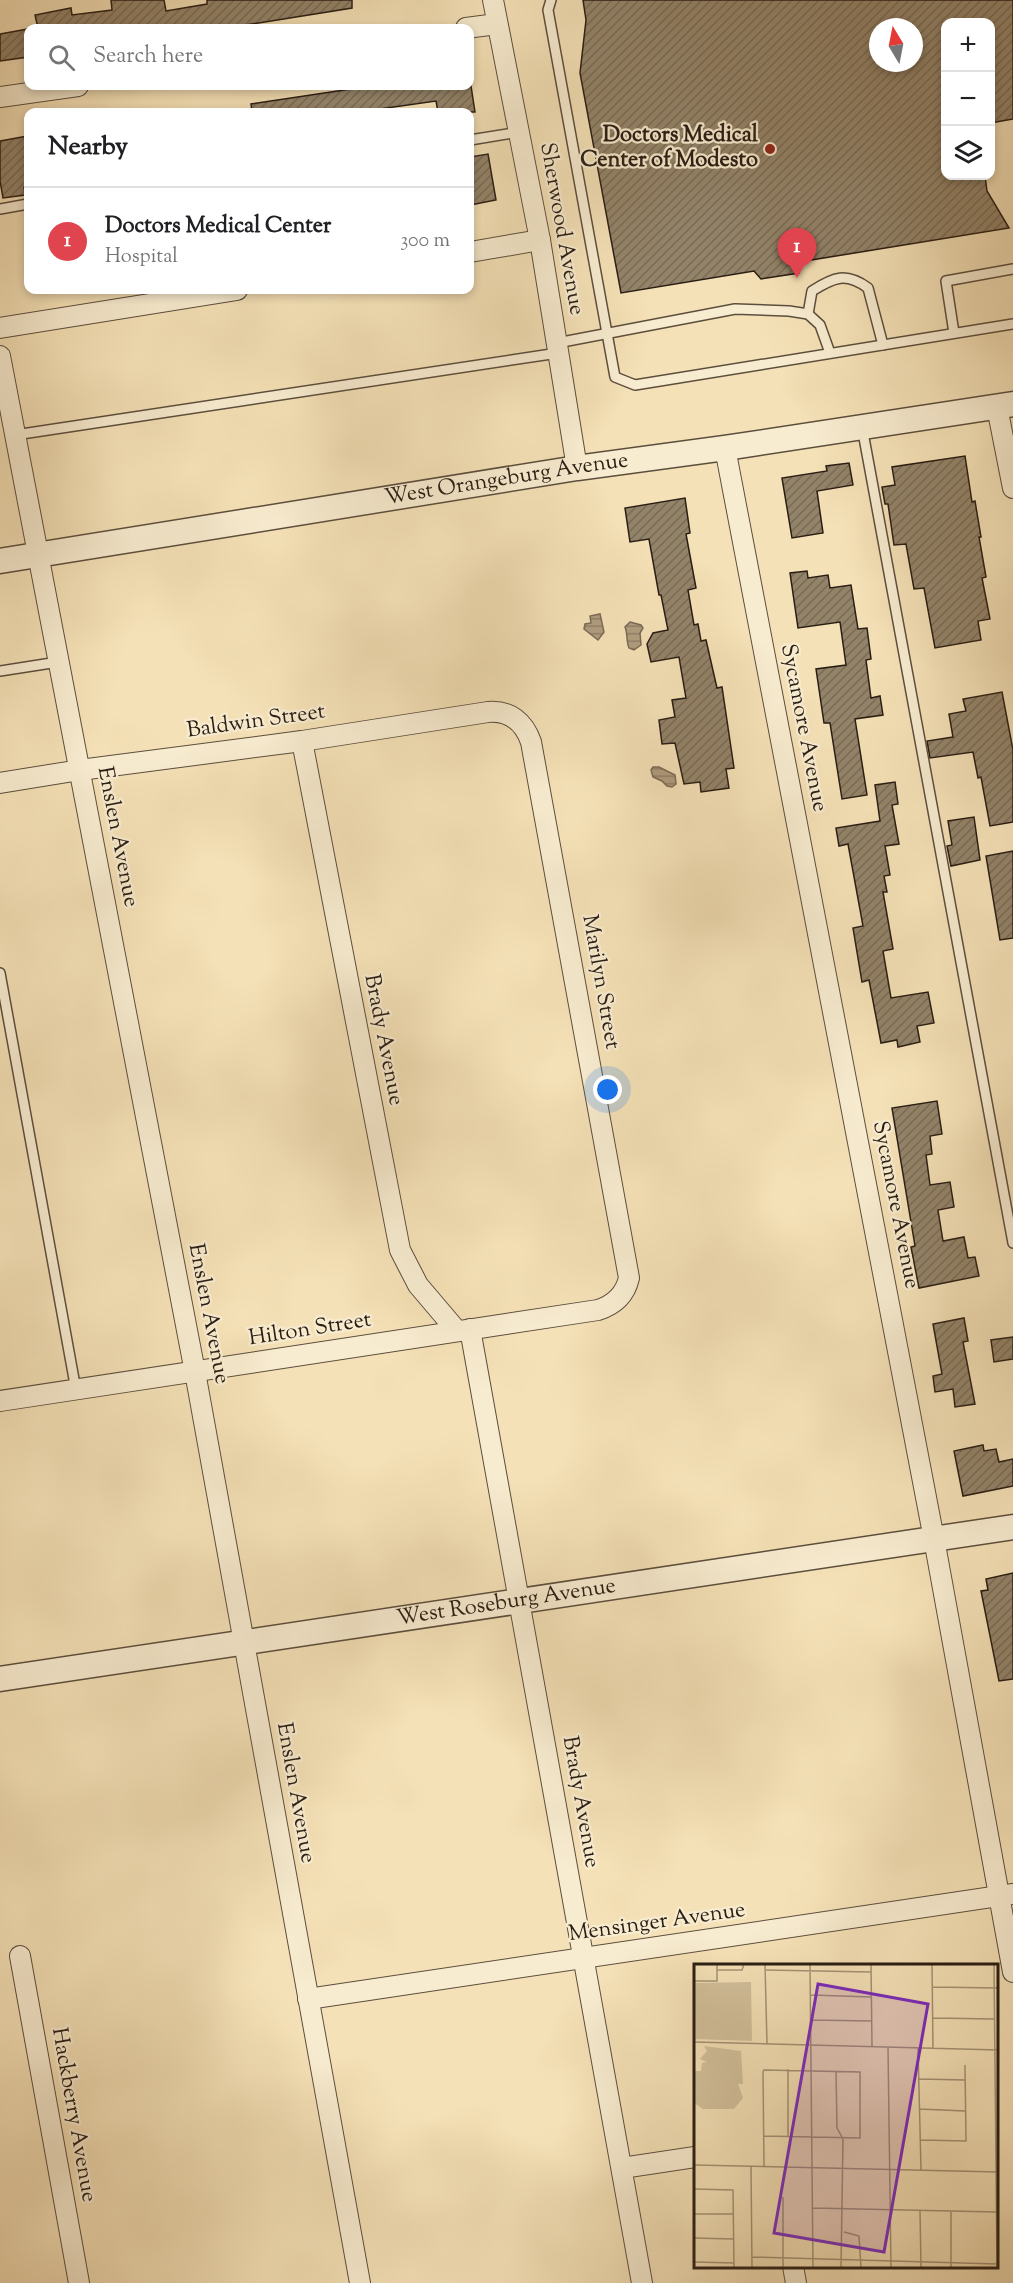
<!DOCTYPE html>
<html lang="en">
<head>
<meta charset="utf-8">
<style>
	body { margin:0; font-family:"Sorts Mill Goudy",serif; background:#f6f6f6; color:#202124 }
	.controls { position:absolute; right:18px; top:18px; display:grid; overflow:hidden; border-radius:12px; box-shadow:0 3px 9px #0003 }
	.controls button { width:54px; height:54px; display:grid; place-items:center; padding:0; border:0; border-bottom:2px solid #e0e0e0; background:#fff; color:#202124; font:30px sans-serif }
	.compass { position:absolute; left:869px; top:18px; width:54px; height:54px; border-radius:50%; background:#fff; box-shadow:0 3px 9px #0003; rotate:350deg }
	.you { position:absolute; left:608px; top:1090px; width:21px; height:21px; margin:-15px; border:4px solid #fff; border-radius:50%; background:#1a73e8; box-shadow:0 0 0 9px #1a73e833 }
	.badge { display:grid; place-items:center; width:39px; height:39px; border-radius:50%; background:#0f766e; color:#fff; font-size:20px; font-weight:700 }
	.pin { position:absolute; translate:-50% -50px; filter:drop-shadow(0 2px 3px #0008) }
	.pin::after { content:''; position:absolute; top:32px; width:21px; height:18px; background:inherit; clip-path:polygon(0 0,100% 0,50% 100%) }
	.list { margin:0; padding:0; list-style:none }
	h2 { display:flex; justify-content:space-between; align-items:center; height:78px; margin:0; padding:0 24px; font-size:26px }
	h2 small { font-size:20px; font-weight:400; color:#757577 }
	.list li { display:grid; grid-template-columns:39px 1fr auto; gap:18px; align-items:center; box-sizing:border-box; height:108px; padding:0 24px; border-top:2px solid #e0e0e0 }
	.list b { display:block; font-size:22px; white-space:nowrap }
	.list p { margin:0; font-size:20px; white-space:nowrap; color:#757577 }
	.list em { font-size:20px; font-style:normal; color:#757577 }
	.icon { flex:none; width:33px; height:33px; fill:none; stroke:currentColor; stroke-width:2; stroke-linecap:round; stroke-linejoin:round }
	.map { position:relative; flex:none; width:1013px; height:2283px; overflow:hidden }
	.search { position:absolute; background:#fff; box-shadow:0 3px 9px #0003; left:24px; top:24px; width:450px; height:66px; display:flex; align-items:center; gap:15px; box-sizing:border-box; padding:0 21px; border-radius:12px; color:#757577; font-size:22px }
	.panel { position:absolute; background:#fff; box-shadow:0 3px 9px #0003; left:24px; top:108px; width:450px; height:186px; border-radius:12px }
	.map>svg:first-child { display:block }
	.water { fill:url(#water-rules); stroke:#7a6a55; stroke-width:1.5 }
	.building { fill:url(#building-hatch); stroke:#291d14; stroke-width:1.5; fill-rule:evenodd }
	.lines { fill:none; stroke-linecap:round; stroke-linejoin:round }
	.service-casing { stroke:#5c4e3d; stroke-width:12 }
	.minor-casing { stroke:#5c4e3d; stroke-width:22 }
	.tertiary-casing { stroke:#5c4e3d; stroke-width:27 }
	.service { stroke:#f8ecd0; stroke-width:9 }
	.minor { stroke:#f8ecd0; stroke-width:20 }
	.tertiary { stroke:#f8ecd0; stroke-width:24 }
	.poi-dot { fill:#8f2418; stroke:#f8ecd0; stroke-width:2 }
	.labels { text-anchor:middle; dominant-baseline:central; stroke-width:4.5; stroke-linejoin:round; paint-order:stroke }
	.poi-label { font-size:22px; font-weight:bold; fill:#291d14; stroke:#f8ecd0; text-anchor:end }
	.street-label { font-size:22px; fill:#291d14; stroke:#f8ecd0 }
	.inset-road { fill:none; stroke:#a39376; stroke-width:1.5 }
	.view { fill:#7b2cbf; fill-opacity:0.15; stroke:#7b2cbf; stroke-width:3 }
	.inset-edge { fill:none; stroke:#291d14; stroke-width:3 }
</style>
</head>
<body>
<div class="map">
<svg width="1013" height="2283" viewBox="0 0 1013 2283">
	<defs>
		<pattern id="water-rules" width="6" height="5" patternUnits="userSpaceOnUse" patternTransform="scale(1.5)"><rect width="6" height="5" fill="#b09e80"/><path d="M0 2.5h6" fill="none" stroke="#8f8068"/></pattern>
		<pattern id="building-hatch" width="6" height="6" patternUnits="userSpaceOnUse" patternTransform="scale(1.5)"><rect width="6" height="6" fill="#938369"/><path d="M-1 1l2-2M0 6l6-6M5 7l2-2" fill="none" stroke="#786b55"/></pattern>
	</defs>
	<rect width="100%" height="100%" fill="#f5e1b7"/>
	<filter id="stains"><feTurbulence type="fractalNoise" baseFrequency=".00333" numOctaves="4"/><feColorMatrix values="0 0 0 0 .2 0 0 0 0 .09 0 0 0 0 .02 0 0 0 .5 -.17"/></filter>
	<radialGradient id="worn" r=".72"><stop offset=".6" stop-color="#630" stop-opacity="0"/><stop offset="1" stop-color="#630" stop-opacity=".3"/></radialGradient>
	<!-- water -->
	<g class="water">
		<polygon points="600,614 604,632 598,640 584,629 585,624 591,623 590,616"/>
		<path d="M630 622 641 625 643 628 640 633 641 645 634 650 629 648C626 641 628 634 625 627Z"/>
		<polygon points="653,767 659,767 675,775 676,784 672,787 667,786 662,781 653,777 651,770"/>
	</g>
	<!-- building -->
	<g class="building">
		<polygon points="111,0 164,0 166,11 207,4 207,0 352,0 352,8 227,28 38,28 35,15 71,8 72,15 112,10"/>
		<path d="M583 0H1013V119L990 123V22H945V176H985L987 191 1009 228 799 262V273L761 279 754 271 621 293 580 73 586 20ZM878 27H914V63H878Z"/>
		<polygon points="28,29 28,57 0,61 0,34"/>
		<polygon points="371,86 471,86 475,112 438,112 436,101 358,112 252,112 251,104"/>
		<polygon points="28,136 28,186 24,187 25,195 3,198 0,181 0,141"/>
		<polygon points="488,154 496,200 470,205 470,175 473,175 470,157"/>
		<polygon points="965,456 972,502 975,501 981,537 979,537 986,577 982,578 990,619 978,621 981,640 935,648 924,588 914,589 906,544 894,545 888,504 885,504 882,487 895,485 892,467"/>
		<polygon points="849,463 853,485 817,491 823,533 792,538 782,478 827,471 826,466"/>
		<polygon points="685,498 690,533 686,534 696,588 688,590 694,625 698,624 701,641 706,640 717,688 722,687 734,768 726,769 729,788 701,792 700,782 684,784 675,743 662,744 659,720 675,717 672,700 686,698 679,657 651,662 647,644 653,633 668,630 661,595 659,595 649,539 630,542 625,508"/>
		<polygon points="807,571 808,578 828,575 830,588 851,585 858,629 867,628 871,659 866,660 871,698 880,696 883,715 855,719 867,795 842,799 830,723 824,723 816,669 846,665 840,622 798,628 790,573"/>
		<polygon points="1002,692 1013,750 1013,822 990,826 981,777 978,778 973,752 930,758 927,741 953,737 949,714 966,711 963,699"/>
		<polygon points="895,782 898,804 892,805 899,844 885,846 890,875 884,876 887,892 883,892 893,949 883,951 891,998 928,992 934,1023 917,1026 920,1042 898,1047 897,1040 881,1043 869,980 862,982 853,928 863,926 848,844 839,846 836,828 880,821 875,785"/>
		<polygon points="974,817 980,860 951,866 947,846 952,845 948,821"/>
		<polygon points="1013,851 1013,938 1000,940 986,856"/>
		<polygon points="937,1101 942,1134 930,1136 932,1154 926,1155 930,1185 950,1182 954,1207 938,1210 943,1241 964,1237 968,1258 975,1257 979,1276 919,1288 911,1247 915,1246 892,1108"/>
		<polygon points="964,1318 968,1341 963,1342 975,1404 955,1407 953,1389 935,1392 933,1376 942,1374 933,1324"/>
		<polygon points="1013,1337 1013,1359 994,1362 991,1340"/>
		<polygon points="983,1445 984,1451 996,1449 999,1462 1013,1459 1013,1486 963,1496 954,1451"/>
		<polygon points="1013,1573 1013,1679 999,1681 981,1591 988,1590 986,1579"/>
	</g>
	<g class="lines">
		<defs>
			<g id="service">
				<polyline points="551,0 548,10 615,377 635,385 1013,324"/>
				<polyline points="470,140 519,132"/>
				<polyline points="0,209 28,204"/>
				<path d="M808 314 812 291C834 277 846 272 868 288L883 345"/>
				<polyline points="954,333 946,281 1013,269"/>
				<polyline points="557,343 735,309 789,311 808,314 820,325 830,353"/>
				<polyline points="862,427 1013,1243"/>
				<polyline points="15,435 558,353"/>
				<polyline points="0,671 58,662"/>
				<polyline points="0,973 76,1390"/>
			</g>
			<g id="minor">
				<polyline points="493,0 540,240 577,468"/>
				<polyline points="466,28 497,24"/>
				<polyline points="0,97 78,86"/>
				<polyline points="470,252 540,240"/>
				<polyline points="0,328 237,290"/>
				<polyline points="0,356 195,1372 360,2283"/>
				<polyline points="997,407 1013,488"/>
				<polyline points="725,448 934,1539 1013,1972"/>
				<polyline points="302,741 400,1250 418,1285 457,1331"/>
				<path d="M0 783 80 770 302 741 488 712C510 710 524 722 531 742L629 1278C625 1295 614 1305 598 1310L0 1401"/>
				<polyline points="470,1329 642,2283"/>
				<polyline points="20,1956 79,2283"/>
				<polyline points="308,1999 1013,1894"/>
				<polyline points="622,2168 695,2157"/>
				<polyline points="793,2266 796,2283"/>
			</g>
			<g id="tertiary">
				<path id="s1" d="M0 561 577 468 725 448 1013 404"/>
				<path id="s2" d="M0 1679 1013 1527"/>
			</g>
		</defs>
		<!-- service casing -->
		<use href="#service" class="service-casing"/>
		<!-- minor casing -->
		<use href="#minor" class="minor-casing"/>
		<!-- tertiary casing -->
		<use href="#tertiary" class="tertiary-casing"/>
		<!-- service -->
		<use href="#service" class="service"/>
		<!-- minor -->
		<use href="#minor" class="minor"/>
		<!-- tertiary -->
		<use href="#tertiary" class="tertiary"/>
	</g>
	<!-- markers -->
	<circle class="poi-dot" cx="770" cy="149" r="6"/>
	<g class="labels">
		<!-- poi labels -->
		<g class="poi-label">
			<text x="758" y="136">Doctors Medical<tspan x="758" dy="25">Center of Modesto</tspan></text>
		</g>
		<!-- street labels -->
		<g class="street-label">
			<text transform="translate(561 229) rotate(80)">Sherwood Avenue</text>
			<text stroke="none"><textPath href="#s1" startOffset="513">West Orangeburg Avenue</textPath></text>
			<text transform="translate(256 722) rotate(-8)">Baldwin Street</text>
			<text transform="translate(803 728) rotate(79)">Sycamore Avenue</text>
			<text transform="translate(117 837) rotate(79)">Enslen Avenue</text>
			<text transform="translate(600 982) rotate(80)">Marilyn Street</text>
			<text transform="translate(383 1040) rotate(79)">Brady Avenue</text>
			<text transform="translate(895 1205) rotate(79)">Sycamore Avenue</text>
			<text transform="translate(208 1314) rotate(79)">Enslen Avenue</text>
			<text transform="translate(310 1330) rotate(-9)">Hilton Street</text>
			<text stroke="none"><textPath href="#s2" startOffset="512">West Roseburg Avenue</textPath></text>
			<text transform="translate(295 1793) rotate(80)">Enslen Avenue</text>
			<text transform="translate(580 1802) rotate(80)">Brady Avenue</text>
			<text transform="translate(657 1923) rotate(-8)">Mensinger Avenue</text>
			<text transform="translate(73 2115) rotate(80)">Hackberry Avenue</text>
		</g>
	</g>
	<!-- overview -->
	<g transform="translate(694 1964)">
		<rect width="304" height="304" fill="#f5e1b7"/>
		<path d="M10 82 47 87 49 120H44L49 134 40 145H9L0 139V107H7L8 99 13 98 6 95 13 87Z" fill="#d2c09b"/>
		<path d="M57 18 58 77 0 75V19Z" fill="#d2c09b"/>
		<path class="inset-road" d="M71 0 73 80M116 0 119 304M177 0 178 82M238 0 239 84M300 0 303 304M23 6H48L50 0M72 6 177 8M0 17H23V0M239 23 305 24M117 31 177 33M239 54 300 55M117 56 178 57M0 78 305 86M194 83 197 304M224 84 227 206M142 107 143 164 148 173M225 115 271 116M225 145 271 147M69 172 166 174V108L70 106 69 108 70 203M94 173V105M226 176 272 177 271 101M0 201 304 208M57 202 58 304M0 225 39 226 40 304M89 233V304M119 244 302 248M226 246 227 304M257 247V304M0 250H39M150 268 165 272 167 304M0 274 39 275M58 293 303 300M0 298 40 299M147 304 149 174"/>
		<path class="view" d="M124 20 234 40 190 288 80 269Z"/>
		<rect width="304" height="304" class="inset-edge"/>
	</g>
	<rect width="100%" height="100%" filter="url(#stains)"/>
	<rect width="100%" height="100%" fill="url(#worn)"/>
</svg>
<div class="controls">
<button>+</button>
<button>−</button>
<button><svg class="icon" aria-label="layers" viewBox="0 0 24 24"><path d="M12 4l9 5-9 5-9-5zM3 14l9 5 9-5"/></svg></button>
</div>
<svg class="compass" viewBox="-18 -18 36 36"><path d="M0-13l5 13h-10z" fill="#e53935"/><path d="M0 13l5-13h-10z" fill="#757577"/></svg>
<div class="you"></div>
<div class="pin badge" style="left:797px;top:278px;background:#e0444e">1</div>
<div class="search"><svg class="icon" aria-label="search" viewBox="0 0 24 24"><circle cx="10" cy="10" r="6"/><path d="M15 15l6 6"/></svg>Search here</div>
<section class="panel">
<h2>Nearby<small></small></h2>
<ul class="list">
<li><span class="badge" style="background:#e0444e">1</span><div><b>Doctors Medical Center</b><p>Hospital</p></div><em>300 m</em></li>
</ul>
</section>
</div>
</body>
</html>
